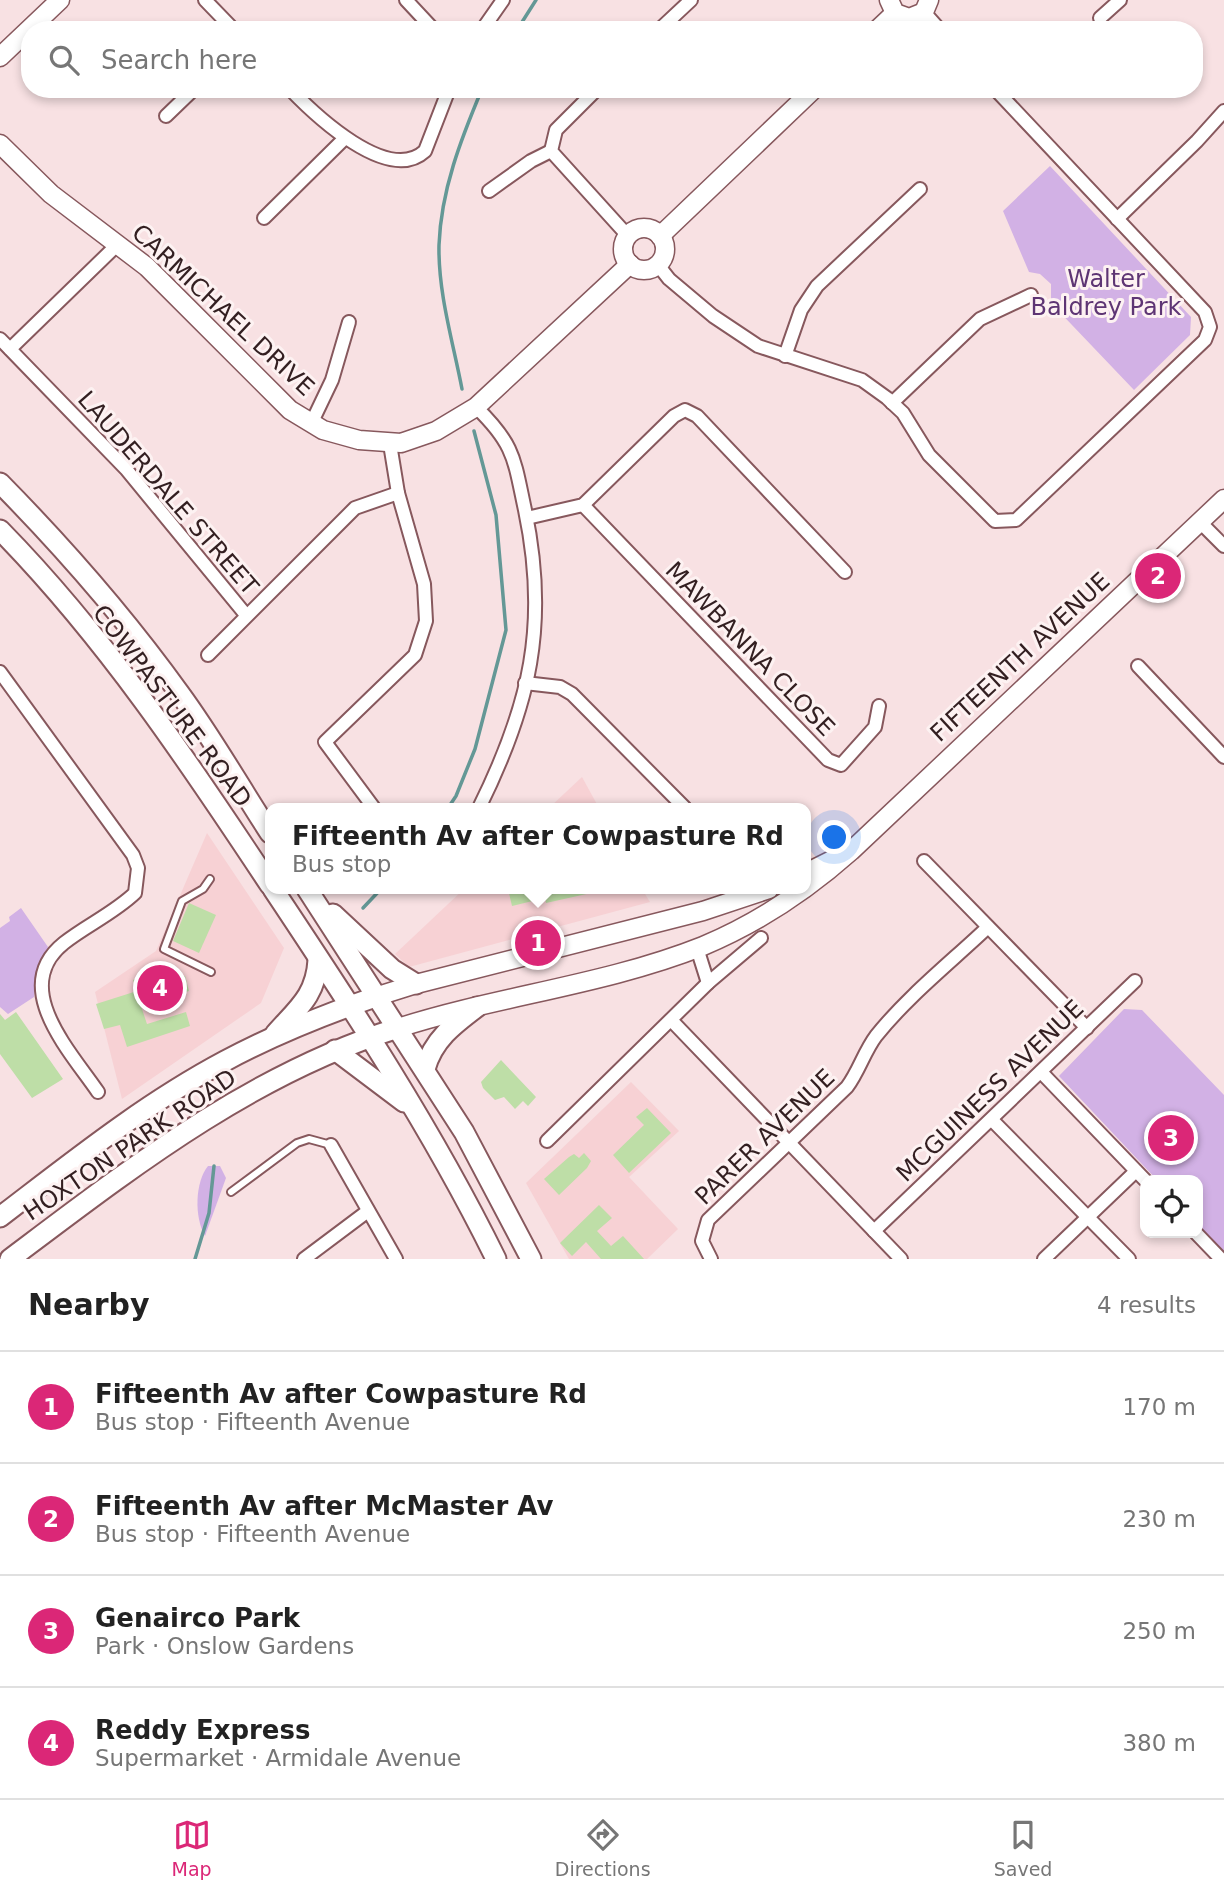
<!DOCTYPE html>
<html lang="en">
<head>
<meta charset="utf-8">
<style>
	body { margin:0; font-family:"DejaVu Sans",sans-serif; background:#f2f2f2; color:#222 }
	.controls { position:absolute; right:21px; bottom:21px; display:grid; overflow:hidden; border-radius:14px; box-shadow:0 4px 10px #0003 }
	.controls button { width:63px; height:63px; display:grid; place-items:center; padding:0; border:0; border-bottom:2px solid #e0e0e0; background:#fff; color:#222; font:35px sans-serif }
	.you { position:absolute; left:835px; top:838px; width:24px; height:24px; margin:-18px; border:5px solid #fff; border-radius:50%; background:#1a73e8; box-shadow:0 0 0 10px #1a73e833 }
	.badge { display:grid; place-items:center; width:46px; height:46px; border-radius:50%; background:#db2777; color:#fff; font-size:23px; font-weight:700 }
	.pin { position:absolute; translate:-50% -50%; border:4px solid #fff; box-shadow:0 2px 7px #0006 }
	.popup { position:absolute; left:265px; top:803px; width:546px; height:91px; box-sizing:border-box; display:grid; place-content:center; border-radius:14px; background:#fff; filter:drop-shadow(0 2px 5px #0005); font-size:23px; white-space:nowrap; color:#767676 }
	.popup b { font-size:26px; color:#222 }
	.popup::after { content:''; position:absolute; left:50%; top:100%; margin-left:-14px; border:14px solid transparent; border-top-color:#fff }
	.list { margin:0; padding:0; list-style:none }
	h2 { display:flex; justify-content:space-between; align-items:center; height:91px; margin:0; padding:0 28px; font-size:30px }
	h2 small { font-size:23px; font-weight:400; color:#767676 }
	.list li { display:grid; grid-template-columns:46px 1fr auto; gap:21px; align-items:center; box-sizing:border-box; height:112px; padding:0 28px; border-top:2px solid #e0e0e0 }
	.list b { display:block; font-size:26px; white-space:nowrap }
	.list p { margin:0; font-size:23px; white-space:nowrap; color:#767676 }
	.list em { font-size:23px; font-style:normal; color:#767676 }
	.icon { flex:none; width:38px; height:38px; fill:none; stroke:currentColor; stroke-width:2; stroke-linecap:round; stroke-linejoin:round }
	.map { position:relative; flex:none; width:1224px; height:1259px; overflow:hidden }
	.search { position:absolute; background:#fff; box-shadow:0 4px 10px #0003; left:21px; right:21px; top:21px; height:77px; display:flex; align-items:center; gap:18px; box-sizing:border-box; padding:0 24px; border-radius:28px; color:#767676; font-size:26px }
	.sheet { height:539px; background:#fff }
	nav { display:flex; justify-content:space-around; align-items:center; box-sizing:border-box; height:98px; border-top:2px solid #e0e0e0; background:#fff; font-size:19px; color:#767676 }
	nav a { display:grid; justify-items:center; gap:4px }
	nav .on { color:#db2777 }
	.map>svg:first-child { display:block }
	.built { fill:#f7d1d4 }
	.green { fill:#d2b1e5 }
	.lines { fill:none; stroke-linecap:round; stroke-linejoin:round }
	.stream { stroke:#649896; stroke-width:3.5 }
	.building { fill:#bedea7 }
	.lane-casing { stroke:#87585d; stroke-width:10 }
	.street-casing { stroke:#87585d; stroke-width:16 }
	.secondary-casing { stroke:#87585d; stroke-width:21 }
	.primary-casing { stroke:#87585d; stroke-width:23 }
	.lane { stroke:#fff; stroke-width:6 }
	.street { stroke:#fff; stroke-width:12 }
	.secondary { stroke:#fff; stroke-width:18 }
	.primary { stroke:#fff; stroke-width:19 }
	.labels { text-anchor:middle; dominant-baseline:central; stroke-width:6; stroke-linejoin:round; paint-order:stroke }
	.park-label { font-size:24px; fill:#5e3574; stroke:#fdf2f2 }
	.street-label { font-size:24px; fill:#331f21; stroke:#fdf2f2 }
</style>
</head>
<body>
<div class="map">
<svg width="1224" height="1259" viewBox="0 0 1224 1259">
	<rect width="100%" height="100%" fill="#f8e1e3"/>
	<!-- built -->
	<g class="built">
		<polygon points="582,777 599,808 549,808"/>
		<polygon points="207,833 284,948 261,1003 122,1099 95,992 156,951"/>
		<polygon points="464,889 642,889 650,902 409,967 395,954"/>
		<polygon points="631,1082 679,1131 629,1177 678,1229 647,1259 569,1259 526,1183"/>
	</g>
	<!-- green -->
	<g class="green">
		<polygon points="1050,166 1191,317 1190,335 1134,390 1051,303 1051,284 1040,274 1029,272 1003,211"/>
		<polygon points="21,908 48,947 38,966 34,997 8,1014 0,1007 0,928 10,921 9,917"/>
		<polygon points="1124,1009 1142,1010 1224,1095 1224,1253 1198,1224 1198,1180 1157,1180 1059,1076"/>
		<path d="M208 1166H220L226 1178 205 1236C194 1217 195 1182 208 1166Z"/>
	</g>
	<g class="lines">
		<!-- stream -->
		<g class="stream">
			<polyline points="517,30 536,0"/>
			<path d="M462 389C453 342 438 293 439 245 441 190 461 139 482 89"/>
			<polyline points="448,808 456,796 475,749 506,630 496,515 474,431"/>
			<polyline points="363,908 381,889"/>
			<polyline points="195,1259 209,1213 214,1166"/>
		</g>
	</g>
	<!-- building -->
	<g class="building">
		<polygon points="508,889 590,889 591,893 546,903 545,898 512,906"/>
		<polygon points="189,903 216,915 199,953 173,941"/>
		<polygon points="161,968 162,971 167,970 169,976 175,974 176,979 185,976 189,991 141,1006 147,1024 186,1012 190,1026 127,1047 120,1025 104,1029 96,1004 137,991 133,980"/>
		<polygon points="16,1012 63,1079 32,1098 0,1054 0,1014 5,1020"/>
		<polygon points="501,1060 536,1097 528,1106 523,1101 515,1109 504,1097 495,1100 483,1088 481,1082"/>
		<polygon points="647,1108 671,1133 629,1173 613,1155 644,1125 636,1117"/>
		<polygon points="584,1153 591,1161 587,1168 559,1195 544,1179 569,1157 574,1154 579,1158"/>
		<polygon points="599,1205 612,1218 597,1231 611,1246 623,1236 644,1259 601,1259 586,1242 572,1256 560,1243"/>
	</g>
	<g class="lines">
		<defs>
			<g id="lane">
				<polyline points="210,879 203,889 182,901 164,949 211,972"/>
				<polyline points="231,1192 297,1143 309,1139 331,1145"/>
			</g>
			<g id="street">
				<polyline points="205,0 234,30"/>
				<polyline points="406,0 434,30"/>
				<polyline points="924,12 940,30"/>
				<polyline points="1100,18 1120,0"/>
				<polyline points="482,30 503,0"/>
				<polyline points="659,30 691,0"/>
				<path d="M290 89C314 114 388 185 425 151L449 89"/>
				<polyline points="597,89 556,130 551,151 628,236"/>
				<polyline points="166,116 194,89"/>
				<polyline points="489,191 531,161 551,151"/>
				<polyline points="264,218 344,139"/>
				<polyline points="1117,219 1197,141 1224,111"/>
				<polyline points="658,265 669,279 713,316 758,346 862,380 887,398 903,413 929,455 995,521 1016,520 1205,340 1210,327 1205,312 995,89"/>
				<polyline points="0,339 126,469 246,615"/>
				<polyline points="10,349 118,244"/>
				<polyline points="785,356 801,310 817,286 920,189"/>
				<polyline points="892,403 980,319 1031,295"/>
				<path d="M476 407C515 445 514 459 525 510 549 624 530 705 479 808"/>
				<polyline points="311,424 332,380 349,322"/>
				<polyline points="583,505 828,760 841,765 875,727 879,706"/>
				<polyline points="527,518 583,505 674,416 685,410 697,416 845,572"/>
				<polyline points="1200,522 1224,546"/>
				<polyline points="208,655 355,508 398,493"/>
				<polyline points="1138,666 1224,757"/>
				<path d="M0 672 133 855 138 868 135 893C114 913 87 925 64 943 9 987 70 1051 98 1092"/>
				<polyline points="525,683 560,687 572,694 685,808"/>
				<polyline points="374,808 325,742 415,655 426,621 424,584 398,493 390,444"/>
				<polyline points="924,861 1087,1028"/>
				<polyline points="697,948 708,983"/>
				<polyline points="672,1021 901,1259"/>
				<polyline points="1041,1072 1145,1180"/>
				<polyline points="992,1120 1129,1259"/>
				<polyline points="547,1141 708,983 761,938"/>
				<polyline points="331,1145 396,1259"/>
				<polyline points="874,1231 1135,981"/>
				<polyline points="1196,1233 1221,1259"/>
				<polyline points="304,1259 368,1211"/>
				<path d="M711 1259 702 1241 708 1220 847 1087C859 1071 864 1052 876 1036 908 996 951 962 988 927"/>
				<polyline points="1044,1259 1136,1171"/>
			</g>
			<g id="secondary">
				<polyline points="889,0 895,13 909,18 924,12 929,0"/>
				<polyline points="877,30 895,13"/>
				<polyline points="0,57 60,0"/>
				<polyline points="0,144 51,194 147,267 290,410 323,430 359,440 401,443 436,431 476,407 630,264"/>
				<circle cx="644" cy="249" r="21"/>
				<polyline points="660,236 814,89"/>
				<polyline points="806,873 832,860"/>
				<polyline points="378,996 416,984 703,911 769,889"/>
				<path d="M398 1028C497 996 605 985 703 946 758 923 806 891 851 851L1224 499"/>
			</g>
			<g id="primary">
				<path d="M0 483C65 549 126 619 180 694 213 739 240 787 270 833"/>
				<path d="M0 530C105 637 188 761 270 885"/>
				<path d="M273 889C353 1009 432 1129 496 1259"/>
				<polyline points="307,889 464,1132 531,1259"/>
				<polyline points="333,914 392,969 416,984"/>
				<path d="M275 1034C297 1009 316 996 318 960"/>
				<polyline points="335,1050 404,1102"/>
				<path d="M425 1069C433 1040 453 1025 477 1007"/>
				<path d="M0 1217C72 1162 144 1104 225 1061 273 1035 326 1014 378 996"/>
				<path d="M10 1259C131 1168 251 1074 398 1028"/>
			</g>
		</defs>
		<!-- lane casing -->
		<use href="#lane" class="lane-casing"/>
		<!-- street casing -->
		<use href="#street" class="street-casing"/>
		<!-- secondary casing -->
		<use href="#secondary" class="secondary-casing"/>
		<!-- primary casing -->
		<use href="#primary" class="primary-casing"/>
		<!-- lane -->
		<use href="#lane" class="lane"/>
		<!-- street -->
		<use href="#street" class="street"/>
		<!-- secondary -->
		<use href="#secondary" class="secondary"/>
		<!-- primary -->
		<use href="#primary" class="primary"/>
	</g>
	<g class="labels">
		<!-- park labels -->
		<g class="park-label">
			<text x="1106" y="279">Walter<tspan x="1106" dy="28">Baldrey Park</tspan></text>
		</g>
		<!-- street labels -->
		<g class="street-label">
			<text transform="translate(223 310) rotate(43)">CARMICHAEL DRIVE</text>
			<text transform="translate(168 493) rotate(49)">LAUDERDALE STREET</text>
			<text transform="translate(750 649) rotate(46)">MAWBANNA CLOSE</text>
			<text transform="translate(1020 657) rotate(-43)">FIFTEENTH AVENUE</text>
			<text transform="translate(172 706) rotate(53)">COWPASTURE ROAD</text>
			<text transform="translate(990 1091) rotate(-44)">MCGUINESS AVENUE</text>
			<text transform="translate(765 1137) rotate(-44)">PARER AVENUE</text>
			<text transform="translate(130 1145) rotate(-34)">HOXTON PARK ROAD</text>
		</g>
	</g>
</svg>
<div class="controls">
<button><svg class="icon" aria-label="locate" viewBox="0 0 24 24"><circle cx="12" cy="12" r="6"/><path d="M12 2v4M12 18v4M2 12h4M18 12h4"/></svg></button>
</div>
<div class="you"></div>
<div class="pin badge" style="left:538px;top:943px">1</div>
<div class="popup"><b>Fifteenth Av after Cowpasture Rd</b>Bus stop</div>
<div class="pin badge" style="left:1158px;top:576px">2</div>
<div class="pin badge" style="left:1171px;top:1138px">3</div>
<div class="pin badge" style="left:160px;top:988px">4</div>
<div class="search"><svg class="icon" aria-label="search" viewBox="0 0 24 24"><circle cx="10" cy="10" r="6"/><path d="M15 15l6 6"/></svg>Search here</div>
</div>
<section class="sheet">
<h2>Nearby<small>4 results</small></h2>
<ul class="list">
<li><span class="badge">1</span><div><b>Fifteenth Av after Cowpasture Rd</b><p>Bus stop · Fifteenth Avenue</p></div><em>170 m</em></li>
<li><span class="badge">2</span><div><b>Fifteenth Av after McMaster Av</b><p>Bus stop · Fifteenth Avenue</p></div><em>230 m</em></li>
<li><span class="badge">3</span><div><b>Genairco Park</b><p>Park · Onslow Gardens</p></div><em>250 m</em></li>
<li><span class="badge">4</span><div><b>Reddy Express</b><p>Supermarket · Armidale Avenue</p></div><em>380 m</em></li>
</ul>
</section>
<nav>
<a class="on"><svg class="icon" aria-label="map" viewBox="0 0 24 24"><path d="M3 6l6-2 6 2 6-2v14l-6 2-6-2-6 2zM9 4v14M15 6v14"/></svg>Map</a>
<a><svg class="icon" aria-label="directions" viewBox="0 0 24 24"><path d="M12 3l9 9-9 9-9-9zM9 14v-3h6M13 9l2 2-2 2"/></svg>Directions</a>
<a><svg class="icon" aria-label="saved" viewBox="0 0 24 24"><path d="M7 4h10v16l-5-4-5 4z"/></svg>Saved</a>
</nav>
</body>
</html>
